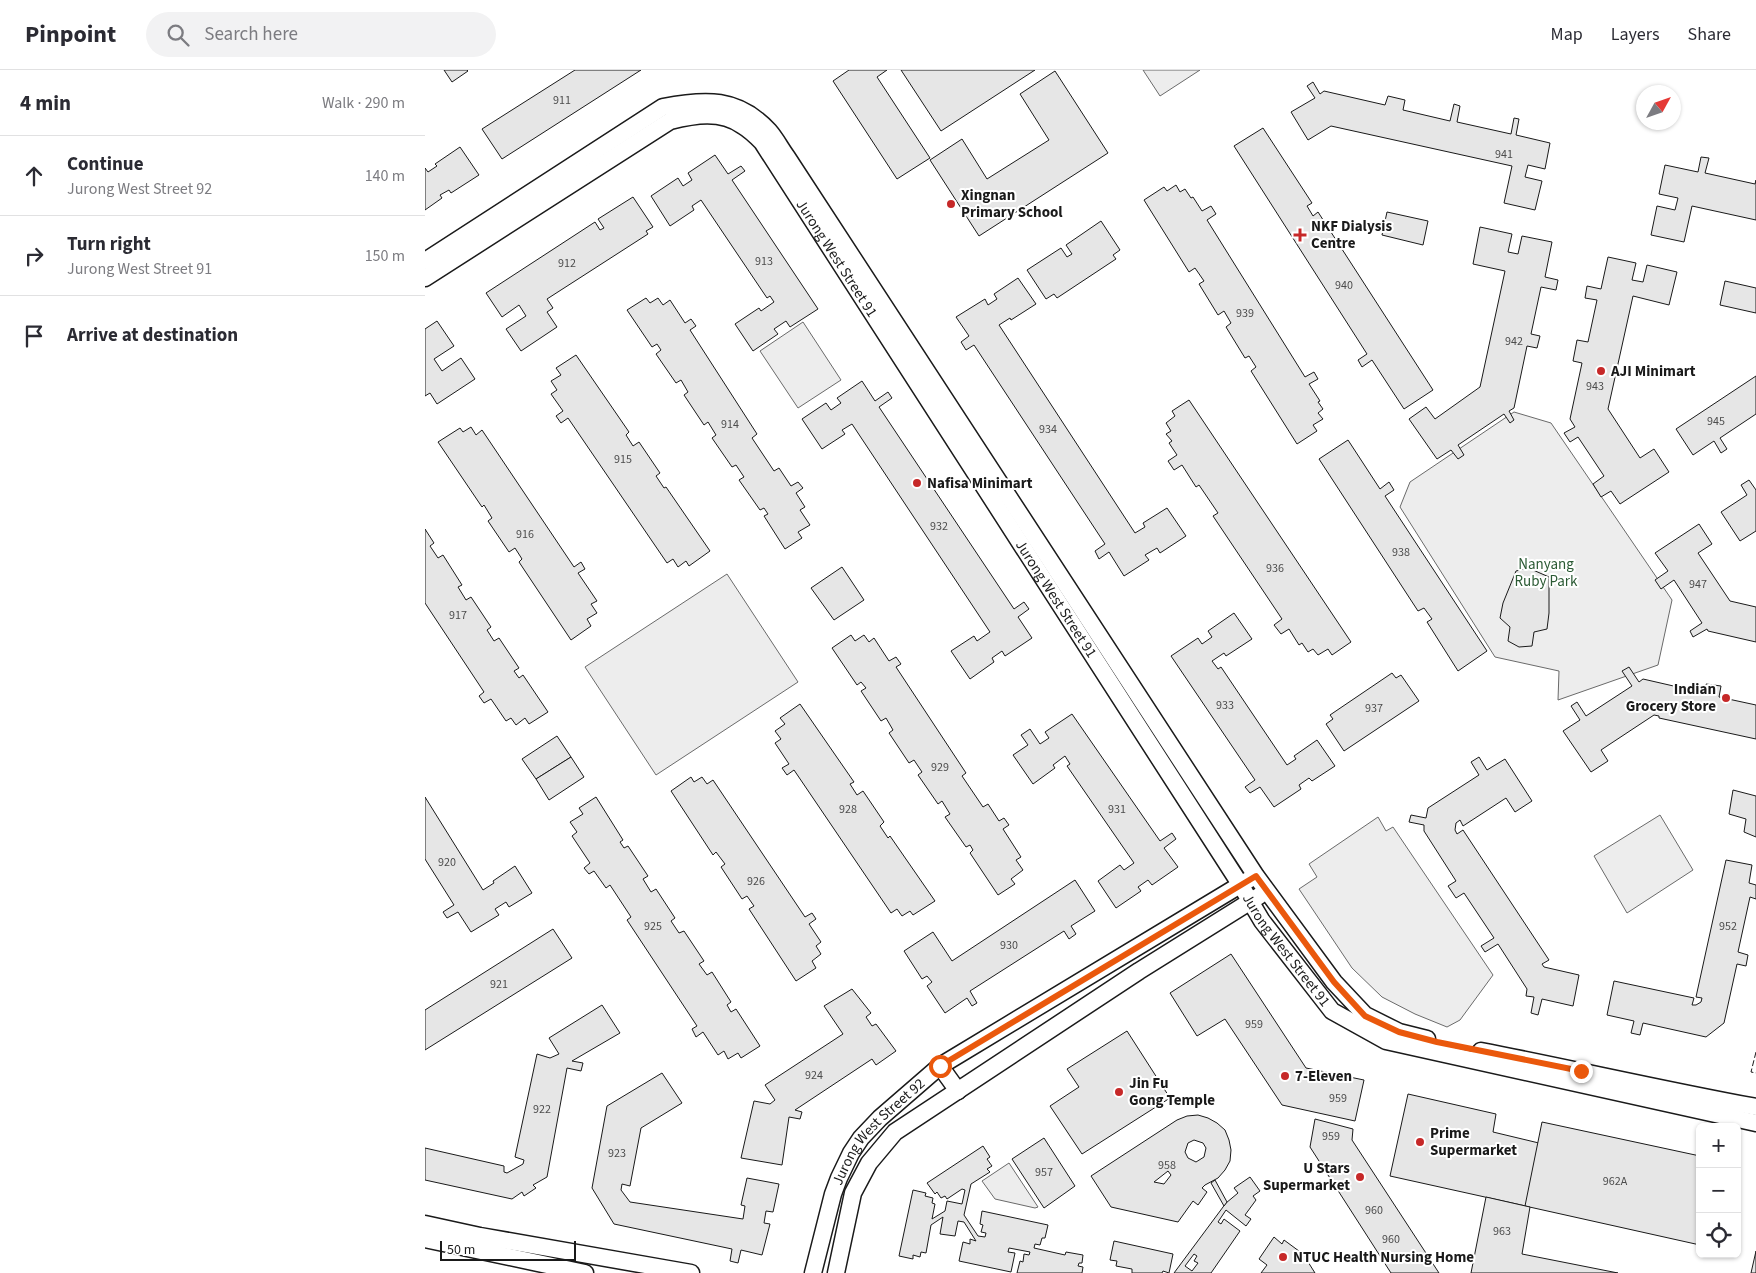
<!DOCTYPE html>
<html lang="en">
<head>
<meta charset="utf-8">
<style>
	body { margin:0; font-family:"Source Sans 3",sans-serif; background:#f2f2f3; color:#2b2b33 }
	.controls { position:absolute; right:15px; bottom:15px; display:grid; overflow:hidden; border-radius:8px; box-shadow:0 1px 4px #0004 }
	.controls button { width:45px; height:45px; display:grid; place-items:center; padding:0; border:0; border-bottom:1px solid #e1e1e2; background:#fff; color:#2b2b33; font:25px sans-serif }
	.compass { position:absolute; left:1211px; top:15px; width:45px; height:45px; border-radius:50%; background:#fff; box-shadow:0 1px 4px #0004; rotate:50deg }
	.scale { position:absolute; left:15px; bottom:12px; width:136px; box-sizing:border-box; padding-left:5px; border:2px solid #1a1a1a; border-top:0; font-size:14px; line-height:18px; white-space:nowrap; color:#1a1a1a; -webkit-text-stroke:4px #fff; paint-order:stroke }
	.stop { position:absolute; width:15px; height:15px; margin:-11px; border:4px solid #ea580c; border-radius:50%; background:#fff }
	.stop.end { background:#ea580c; border-color:#fff; box-shadow:0 1px 5px #0008 }
	.list { margin:0; padding:0; list-style:none }
	h2 { display:flex; justify-content:space-between; align-items:center; height:65px; margin:0; padding:0 20px; font-size:21px }
	h2 small { font-size:16px; font-weight:400; color:#7c7c81 }
	.list li { display:grid; grid-template-columns:32px 1fr auto; gap:15px; align-items:center; box-sizing:border-box; height:80px; padding:0 20px; border-top:1px solid #e1e1e2 }
	.list b { display:block; font-size:19px; white-space:nowrap }
	.list p { margin:0; font-size:16px; white-space:nowrap; color:#7c7c81 }
	.list em { font-size:16px; font-style:normal; color:#7c7c81 }
	.icon { flex:none; width:28px; height:28px; fill:none; stroke:currentColor; stroke-width:2; stroke-linecap:round; stroke-linejoin:round }
	.map { position:relative; flex:none; width:1331px; height:1203px; overflow:hidden }
	header { display:flex; align-items:center; gap:30px; box-sizing:border-box; height:70px; padding:0 25px; background:#fff; border-bottom:1px solid #e1e1e2 }
	header strong { font-size:24px }
	nav { display:flex; gap:28px; margin-inline-start:auto; font-size:18px }
	.search { width:350px; height:45px; background:#f2f2f3; display:flex; align-items:center; gap:12px; box-sizing:border-box; padding:0 18px; border-radius:28px; color:#7c7c81; font-size:19px }
	main { display:flex }
	aside { flex:1; background:#fff }
	.map>svg:first-child { display:block }
	.green { fill:#ededed; stroke:#6a6a6a }
	.building { fill:#e6e6e6; stroke:#1a1a1a; fill-rule:evenodd }
	.lines { fill:none; stroke-linecap:round; stroke-linejoin:round }
	.street-casing { stroke:#1a1a1a; stroke-width:19 }
	.street { stroke:#fff; stroke-width:16 }
	.fence { stroke:#1a1a1a; stroke-width:1; stroke-dasharray:6 2.5; stroke-linecap:butt }
	.route { stroke:#ea580c; stroke-width:6 }
	.poi-dot { fill:#c62828; stroke:#fff; stroke-width:2 }
	.labels { text-anchor:middle; dominant-baseline:central; stroke-width:4; stroke-linejoin:round; paint-order:stroke }
	.number-label { font-size:12px; fill:#4d4d4d }
	.poi-label { font-size:15px; font-weight:bold; fill:#1a1a1a; stroke:#fff; text-anchor:start }
	.street-label { font-size:15px; fill:#1a1a1a; stroke:#fff }
	.park-label { font-size:15px; fill:#2b5a34; stroke:#fff }
</style>
</head>
<body>
<header>
<strong>Pinpoint</strong>
<div class="search"><svg class="icon" aria-label="search" viewBox="0 0 24 24"><circle cx="10" cy="10" r="6"/><path d="M15 15l6 6"/></svg>Search here</div>
<nav><a>Map</a><a>Layers</a><a>Share</a></nav>
</header>
<main>
<aside>
<h2>4 min<small>Walk · 290 m</small></h2>
<ul class="list">
<li><svg class="icon" aria-label="ahead" viewBox="0 0 24 24"><path d="M12 20V5M6 11l6-6 6 6"/></svg><div><b>Continue</b><p>Jurong West Street 92</p></div><em>140 m</em></li>
<li><svg class="icon" aria-label="right" viewBox="0 0 24 24"><path d="M7 20v-9h11M14 6l5 5-5 5"/></svg><div><b>Turn right</b><p>Jurong West Street 91</p></div><em>150 m</em></li>
<li><svg class="icon" aria-label="arrive" viewBox="0 0 24 24"><path d="M6 21V4h12l-3 4 3 4H6"/></svg><div><b>Arrive at destination</b></div></li>
</ul>
</aside>
<div class="map">
<svg width="1331" height="1203" viewBox="0 0 1331 1203">
	<rect width="100%" height="100%" fill="#fff"/>
	<!-- green -->
	<g class="green">
		<polygon points="718,0 775,0 735,26"/>
		<polygon points="378,252 416,310 373,338 335,281"/>
		<polygon points="1089,342 1126,353 1247,530 1233,595 1133,630 1134,601 1070,587 975,437 985,412"/>
		<polygon points="302,504 373,612 231,705 160,597"/>
		<polygon points="1235,745 1268,800 1202,843 1169,786"/>
		<polygon points="953,747 961,761 968,757 1068,905 1035,950 1022,957 990,944 957,927 927,898 874,819 892,807 884,794"/>
		<polygon points="584,1093 613,1137 610,1138 570,1129 557,1111"/>
	</g>
	<!-- building -->
	<g class="building">
		<polygon points="19,0 42,0 43,1 27,12"/>
		<polygon points="150,0 216,0 77,89 57,59"/>
		<polygon points="424,0 462,0 452,7 505,88 472,109 408,11"/>
		<polygon points="476,0 610,0 516,61"/>
		<polygon points="630,1 683,83 554,166 505,90 537,69 562,109 624,70 595,24"/>
		<polygon points="888,12 895,24 899,21 960,35 963,26 980,30 978,40 1025,51 1029,34 1035,36 1032,52 1086,64 1089,48 1094,49 1091,65 1125,73 1120,99 1103,95 1100,107 1117,111 1110,140 1079,133 1087,96 906,56 883,70 866,42 890,28 882,16"/>
		<polygon points="838,58 887,133 882,136 888,146 893,142 1008,320 979,339 947,290 937,297 933,290 942,284 809,76"/>
		<polygon points="35,77 54,105 26,123 24,120 15,125 17,128 0,140 0,98 3,102 12,96 10,94"/>
		<polygon points="290,85 303,104 316,96 320,101 307,110 393,239 365,257 361,251 349,259 353,264 328,281 310,254 334,238 336,241 349,232 345,226 342,228 276,130 267,136 269,140 245,156 226,126 253,108 258,116 267,110 263,103"/>
		<polygon points="1276,87 1284,88 1280,103 1330,114 1331,110 1331,150 1267,136 1259,172 1226,165 1232,136 1250,140 1253,128 1234,124 1240,95 1273,102"/>
		<polygon points="751,115 755,122 760,119 766,128 768,127 777,141 786,136 791,144 782,150 880,307 889,302 893,309 884,314 895,331 893,332 898,339 893,343 898,349 888,355 892,361 872,374 826,301 831,297 824,286 820,288 801,257 806,253 799,241 793,245 774,214 779,211 770,198 764,202 719,130 739,117 742,121"/>
		<polygon points="208,127 228,157 221,161 223,164 122,229 128,238 122,242 132,257 96,281 81,259 101,246 94,235 77,247 61,223 170,152 175,160 179,158 173,149"/>
		<polygon points="962,142 1003,151 998,175 957,165"/>
		<polygon points="676,151 695,180 688,185 691,189 632,228 629,224 621,229 602,200 636,178 642,187 647,184 641,175"/>
		<polygon points="1055,157 1087,164 1083,182 1093,184 1097,166 1127,172 1120,207 1133,210 1131,220 1116,217 1106,264 1115,266 1112,278 1102,276 1089,338 1084,341 1089,350 1085,353 1079,344 1033,375 1039,385 1033,389 1026,380 1012,389 984,349 1001,337 1010,349 1055,317 1080,201 1048,194"/>
		<polygon points="1183,187 1211,193 1207,210 1218,212 1222,195 1252,202 1244,235 1208,226 1183,339 1215,388 1229,379 1244,402 1195,434 1186,421 1176,427 1168,414 1179,406 1153,367 1145,372 1139,363 1150,357 1145,349 1157,293 1148,291 1152,270 1163,272 1172,230 1160,228 1162,216 1176,219"/>
		<polygon points="593,208 611,234 586,250 585,248 574,255 710,463 720,457 718,453 742,438 761,466 735,483 732,478 720,485 724,490 699,506 684,482 674,489 670,481 680,474 549,275 541,280 536,272 544,266 531,247 560,229 563,235 572,229 569,224"/>
		<polygon points="1300,211 1331,218 1331,243 1295,235"/>
		<polygon points="221,228 225,233 233,228 238,235 245,230 260,253 266,249 271,256 265,260 332,364 327,368 349,401 354,398 366,416 373,412 378,418 371,423 380,437 375,440 385,455 373,462 377,468 360,479 339,446 343,444 339,438 335,440 314,410 319,407 311,395 307,397 287,368 291,365 283,352 279,355 259,325 263,322 256,310 251,313 231,284 236,280 232,274 227,277 202,240"/>
		<polygon points="12,251 29,276 9,289 17,301 36,288 50,309 12,334 5,323 0,326 0,259"/>
		<polygon points="151,285 204,362 201,365 208,376 214,372 235,403 231,406 239,418 241,417 285,481 264,496 261,491 253,497 248,489 242,493 143,348 136,353 131,346 138,341 126,324 132,320 126,311 136,305 131,298"/>
		<polygon points="1331,306 1331,344 1295,368 1302,379 1296,383 1289,371 1268,385 1251,359"/>
		<polygon points="437,311 450,331 463,322 467,328 454,337 589,539 599,532 604,539 593,547 607,568 580,586 577,581 567,588 569,592 545,609 526,581 549,566 552,571 565,562 427,354 417,360 420,364 397,379 377,349 401,333 406,340 416,333 412,328"/>
		<polygon points="764,330 926,572 907,585 903,579 893,585 888,579 883,582 877,573 874,575 864,559 856,564 849,555 857,549 788,446 793,443 774,415 771,417 757,395 749,400 743,391 752,385 744,373 747,371 741,364 746,361 741,353 750,346 747,341"/>
		<polygon points="46,357 51,365 57,360 149,497 156,492 160,499 153,503 172,531 166,534 172,543 162,549 166,556 146,570 94,492 97,489 90,478 84,482 63,451 67,448 59,435 57,437 13,372 35,358 38,362"/>
		<polygon points="923,370 955,419 964,412 969,420 960,426 1062,581 1033,601 1002,552 1007,549 999,538 993,541 894,389"/>
		<polygon points="1324,410 1331,420 1331,461 1315,471 1296,442 1322,425 1316,415"/>
		<polygon points="1274,454 1287,474 1273,483 1305,531 1331,537 1331,572 1283,561 1282,559 1268,567 1265,561 1277,553 1249,510 1236,519 1230,510 1243,501 1230,483"/>
		<polygon points="0,459 9,473 5,476 13,488 18,485 37,515 33,517 41,530 46,527 66,557 62,560 69,571 74,568 94,598 89,601 94,608 98,605 123,642 104,654 100,648 91,655 86,648 81,651 66,629 59,633 54,626 59,622 0,533"/>
		<polygon points="417,497 439,530 409,550 386,518"/>
		<polygon points="1099,499 1108,500 1124,507 1124,543 1122,559 1109,562 1107,576 1094,577 1083,571 1085,557 1075,548 1078,533 1091,501"/>
		<polygon points="809,543 827,569 801,586 799,583 787,591 793,599 796,597 862,695 871,689 869,686 892,670 910,696 887,711 884,708 874,715 876,719 849,737 835,717 825,723 820,717 830,710 746,586 773,568 777,574 787,567 783,561"/>
		<polygon points="426,565 430,571 439,565 444,572 449,568 464,591 471,587 476,594 471,597 541,703 537,706 558,737 563,734 574,751 579,748 584,755 578,759 596,787 591,790 598,800 586,809 590,814 573,825 545,783 548,780 545,775 541,777 520,747 525,744 517,731 513,734 493,705 497,702 489,690 484,693 464,663 468,660 461,648 456,651 436,621 441,618 436,612 432,615 407,578"/>
		<polygon points="1204,597 1214,612 1218,609 1279,623 1281,614 1296,616 1294,627 1331,635 1331,669 1234,648 1234,646 1229,645 1176,680 1183,691 1166,702 1138,661 1155,650 1146,636 1152,632 1161,646 1207,616 1197,601"/>
		<polygon points="967,603 971,608 976,605 994,631 919,681 901,654 908,649 905,645"/>
		<polygon points="375,634 429,712 425,714 432,725 438,721 459,752 455,756 463,768 465,766 510,831 488,845 485,841 477,846 472,839 466,843 369,700 362,705 357,698 364,694 350,673 356,669 350,661 360,654 355,648"/>
		<polygon points="647,644 735,771 747,763 751,769 739,778 753,797 727,815 723,810 713,817 716,821 691,838 673,811 695,795 699,800 709,793 642,696 645,694 640,686 628,695 630,698 608,714 588,685 603,675 596,665 605,659 615,674 624,668 620,662"/>
		<polygon points="132,666 146,687 111,709 97,689"/>
		<polygon points="146,687 159,707 124,730 111,709"/>
		<polygon points="1054,687 1062,700 1080,689 1107,731 1090,742 1081,728 1038,756 1035,750 1031,753 1030,760 1032,764 1038,760 1124,890 1117,894 1119,897 1154,905 1148,936 1117,929 1113,945 1106,943 1109,927 1101,926 1102,919 1073,874 1060,882 1056,876 1069,868 1039,823 1031,828 1023,816 1031,811 999,761 999,755 984,752 986,745 1001,748 1003,738 1054,705 1046,692"/>
		<polygon points="266,707 269,712 277,707 282,714 288,710 380,847 387,843 391,849 384,854 396,872 391,876 396,884 387,891 391,898 371,911 324,839 329,836 322,826 317,829 296,797 300,794 291,782 288,785 246,721"/>
		<polygon points="1308,720 1331,726 1331,767 1319,762 1321,749 1304,744"/>
		<polygon points="0,727 58,820 69,813 68,811 90,796 107,823 84,837 81,832 70,839 74,845 46,862 33,842 22,848 18,842 29,835 0,789"/>
		<polygon points="171,727 198,770 195,772 199,778 203,776 223,806 218,809 226,822 231,819 250,848 246,851 254,863 259,861 279,891 274,894 282,905 287,902 306,932 302,935 306,942 311,939 335,976 316,988 313,983 303,989 299,981 293,985 278,962 271,967 267,959 272,956 202,850 206,847 185,815 181,818 169,801 164,804 159,798 165,793 147,766 152,762 145,752 158,744 154,738"/>
		<polygon points="1301,790 1327,795 1324,813 1331,815 1331,829 1325,827 1313,882 1323,885 1321,896 1312,894 1299,953 1281,967 1218,953 1215,965 1206,963 1209,951 1182,945 1189,911 1269,928 1267,935 1271,935 1276,932 1277,928 1271,927"/>
		<polygon points="650,810 670,841 646,856 651,864 644,869 639,861 545,921 552,933 547,936 542,928 520,943 502,916 507,912 502,906 497,909 479,881 508,862 527,891"/>
		<polygon points="128,859 147,888 0,980 0,940"/>
		<polygon points="806,884 881,998 939,1010 930,1051 857,1035 800,949 772,966 745,923"/>
		<polygon points="427,919 446,943 441,947 447,956 451,954 471,981 451,995 447,989 370,1040 377,1042 375,1049 364,1047 357,1095 316,1088 329,1031 345,1034 350,1030 340,1015 418,964 399,936"/>
		<polygon points="177,935 195,963 147,991 158,993 156,1001 142,998 122,1107 108,1115 111,1118 99,1126 97,1122 87,1129 0,1110 0,1078 79,1096 79,1102 82,1103 98,1094 99,1090 90,1087 112,984 125,988 134,984 124,968"/>
		<polygon points="702,961 745,1028 657,1084 625,1036 654,1017 642,999"/>
		<polygon points="237,1003 257,1033 216,1058 205,1116 197,1114 196,1120 205,1132 318,1149 320,1136 316,1135 322,1108 354,1114 348,1142 341,1141 339,1153 345,1154 337,1185 316,1180 313,1193 305,1191 307,1179 189,1154 167,1118 182,1036"/>
		<polygon points="983,1024 1071,1044 1068,1062 1118,1074 1105,1137 965,1106"/>
		<path d="M773 1045 783 1048 792 1053 800 1060 804 1070 806 1080 805 1091 800 1100 793 1108 780 1115 777 1118 782 1122 773 1135 768 1131 753 1152 686 1137 666 1106 752 1050 762 1046ZM769 1070 778 1073 781 1078 779 1087 771 1092 763 1088 760 1082 763 1073ZM743 1101 746 1105 739 1114 729 1112Z"/>
		<polygon points="890,1049 928,1059 927,1070 1014,1203 966,1203 885,1077"/>
		<polygon points="1117,1052 1275,1086 1275,1175 1100,1136"/>
		<polygon points="619,1068 650,1116 619,1138 587,1089"/>
		<polygon points="558,1076 565,1087 562,1089 567,1096 562,1099 565,1102 546,1114 539,1145 553,1166 560,1167 561,1163 556,1162 558,1155 555,1154 557,1141 623,1155 620,1168 617,1168 615,1175 610,1174 609,1178 640,1185 641,1182 658,1185 657,1193 654,1193 653,1196 658,1197 657,1203 592,1203 595,1191 598,1192 599,1184 604,1185 605,1182 584,1178 583,1182 590,1183 586,1202 534,1191 538,1172 545,1174 545,1169 551,1171 539,1152 533,1151 530,1166 515,1164 518,1147 506,1155 501,1183 496,1182 495,1187 488,1185 488,1189 474,1186 488,1120 501,1123 500,1126 508,1128 507,1133 510,1134 507,1149 520,1141 522,1131 537,1134 540,1120 537,1119 522,1129 520,1126 516,1128 512,1122 510,1124 502,1113"/>
		<path d="M825 1107 835 1121 828 1126 831 1130 820 1145 826 1149 821 1156 801 1140 793 1152 796 1154 799 1149 815 1161 786 1203H749L801 1133 813 1123 809 1118ZM769 1184 772 1186 769 1191 773 1193 767 1201 760 1196Z"/>
		<polygon points="790,1110 802,1132 799,1136 786,1113"/>
		<polygon points="1061,1127 1105,1137 1097,1184 1193,1203 1046,1203"/>
		<polygon points="849,1167 857,1174 859,1170 878,1184 890,1203 836,1203 842,1195 834,1189"/>
		<polygon points="689,1171 748,1184 744,1203 738,1201 737,1203 707,1203 707,1199 691,1196 692,1191 685,1190"/>
		<polygon points="1331,1181 1331,1203 1326,1203"/>
	</g>
	<g class="lines">
		<defs>
			<g id="street">
				<path d="M0 191 238 37C280 29 313 27 344 61 351 69 356 79 362 87L831 806 909 912 940 945 974 962 1002 969"/>
				<path id="s1" d="M0 208 245 51C269 45 296 40 318 56 325 60 331 66 337 72L815 814 837 851 907 941 961 971 1331 1053"/>
				<path d="M1056 981C1148 999 1239 1020 1331 1037"/>
				<polyline points="515,996 533,1021"/>
				<polyline points="0,1154 55,1166 266,1203"/>
				<polyline points="0,1169 160,1203"/>
				<path id="s2" d="M388 1203 408 1124 414 1108 426 1083 436 1068 455 1048 515 996 825 809"/>
				<polyline points="411,1203 428,1123 444,1093 470,1062 714,901 834,826"/>
			</g>
		</defs>
		<!-- street casing -->
		<use href="#street" class="street-casing"/>
		<!-- street -->
		<use href="#street" class="street"/>
		<!-- fence -->
		<polyline class="fence" points="1331,982 1326,1002 1331,1003"/>
	</g>
	<g class="lines">
		<!-- route -->
		<polyline class="route" points="515,996 831,806 909,912 940,946 974,962 1012,972 1156,1001"/>
	</g>
	<!-- markers -->
	<g class="poi-dot">
		<circle cx="526" cy="134" r="5"/>
		<path d="M872.5 157.5h5v5h5v5h-5v5h-5v-5h-5v-5h5z"/>
		<circle cx="1176" cy="301" r="5"/>
		<circle cx="492" cy="413" r="5"/>
		<circle cx="1301" cy="628" r="5"/>
		<circle cx="860" cy="1006" r="5"/>
		<circle cx="694" cy="1022" r="5"/>
		<circle cx="995" cy="1072" r="5"/>
		<circle cx="935" cy="1107" r="5"/>
		<circle cx="858" cy="1187" r="5"/>
	</g>
	<g class="labels">
		<!-- number labels -->
		<g class="number-label">
			<text x="137" y="30">911</text>
			<text x="1079" y="84">941</text>
			<text x="339" y="191">913</text>
			<text x="142" y="193">912</text>
			<text x="919" y="215">940</text>
			<text x="820" y="243">939</text>
			<text x="1089" y="271">942</text>
			<text x="1170" y="316">943</text>
			<text x="1291" y="351">945</text>
			<text x="305" y="354">914</text>
			<text x="623" y="359">934</text>
			<text x="198" y="389">915</text>
			<text x="514" y="456">932</text>
			<text x="100" y="464">916</text>
			<text x="976" y="482">938</text>
			<text x="850" y="498">936</text>
			<text x="1273" y="514">947</text>
			<text x="33" y="545">917</text>
			<text x="800" y="635">933</text>
			<text x="949" y="638">937</text>
			<text x="515" y="697">929</text>
			<text x="423" y="739">928</text>
			<text x="692" y="739">931</text>
			<text x="22" y="792">920</text>
			<text x="331" y="811">926</text>
			<text x="228" y="856">925</text>
			<text x="1303" y="856">952</text>
			<text x="584" y="875">930</text>
			<text x="74" y="914">921</text>
			<text x="829" y="954">959</text>
			<text x="389" y="1005">924</text>
			<text x="913" y="1028">959</text>
			<text x="117" y="1039">922</text>
			<text x="906" y="1066">959</text>
			<text x="192" y="1083">923</text>
			<text x="742" y="1095">958</text>
			<text x="619" y="1102">957</text>
			<text x="1190" y="1111">962A</text>
			<text x="949" y="1140">960</text>
			<text x="1077" y="1161">963</text>
			<text x="966" y="1169">960</text>
		</g>
		<!-- poi labels -->
		<g class="poi-label">
			<text x="536" y="125">Xingnan<tspan x="536" dy="17">Primary School</tspan></text>
			<text x="886" y="156">NKF Dialysis<tspan x="886" dy="17">Centre</tspan></text>
			<text x="1186" y="301">AJI Minimart</text>
			<text x="502" y="413">Nafisa Minimart</text>
			<text x="1291" y="619" text-anchor="end">Indian<tspan x="1291" dy="17">Grocery Store</tspan></text>
			<text x="870" y="1006">7-Eleven</text>
			<text x="704" y="1013">Jin Fu<tspan x="704" dy="17">Gong Temple</tspan></text>
			<text x="1005" y="1063">Prime<tspan x="1005" dy="17">Supermarket</tspan></text>
			<text x="925" y="1098" text-anchor="end">U Stars<tspan x="925" dy="17">Supermarket</tspan></text>
			<text x="868" y="1187">NTUC Health Nursing Home</text>
		</g>
		<!-- street labels -->
		<g class="street-label">
			<text stroke="none"><textPath href="#s1" startOffset="530">Jurong West Street 91</textPath></text>
			<text stroke="none"><textPath href="#s1" startOffset="935">Jurong West Street 91</textPath></text>
			<text stroke="none"><textPath href="#s1" startOffset="1355">Jurong West Street 91</textPath></text>
			<text stroke="none"><textPath href="#s2" startOffset="160">Jurong West Street 92</textPath></text>
		</g>
		<!-- park labels -->
		<g class="park-label">
			<text x="1121" y="494">Nanyang<tspan x="1121" dy="17">Ruby Park</tspan></text>
		</g>
	</g>
</svg>
<div class="controls">
<button>+</button>
<button>−</button>
<button><svg class="icon" aria-label="locate" viewBox="0 0 24 24"><circle cx="12" cy="12" r="6"/><path d="M12 2v4M12 18v4M2 12h4M18 12h4"/></svg></button>
</div>
<svg class="compass" viewBox="-18 -18 36 36"><path d="M0-13l5 13h-10z" fill="#e53935"/><path d="M0 13l5-13h-10z" fill="#7c7c81"/></svg>
<div class="scale">50 m</div>
<div class="stop" style="left:515px;top:996px"></div>
<div class="stop end" style="left:1156px;top:1001px"></div>
</div>
</main>
</body>
</html>
